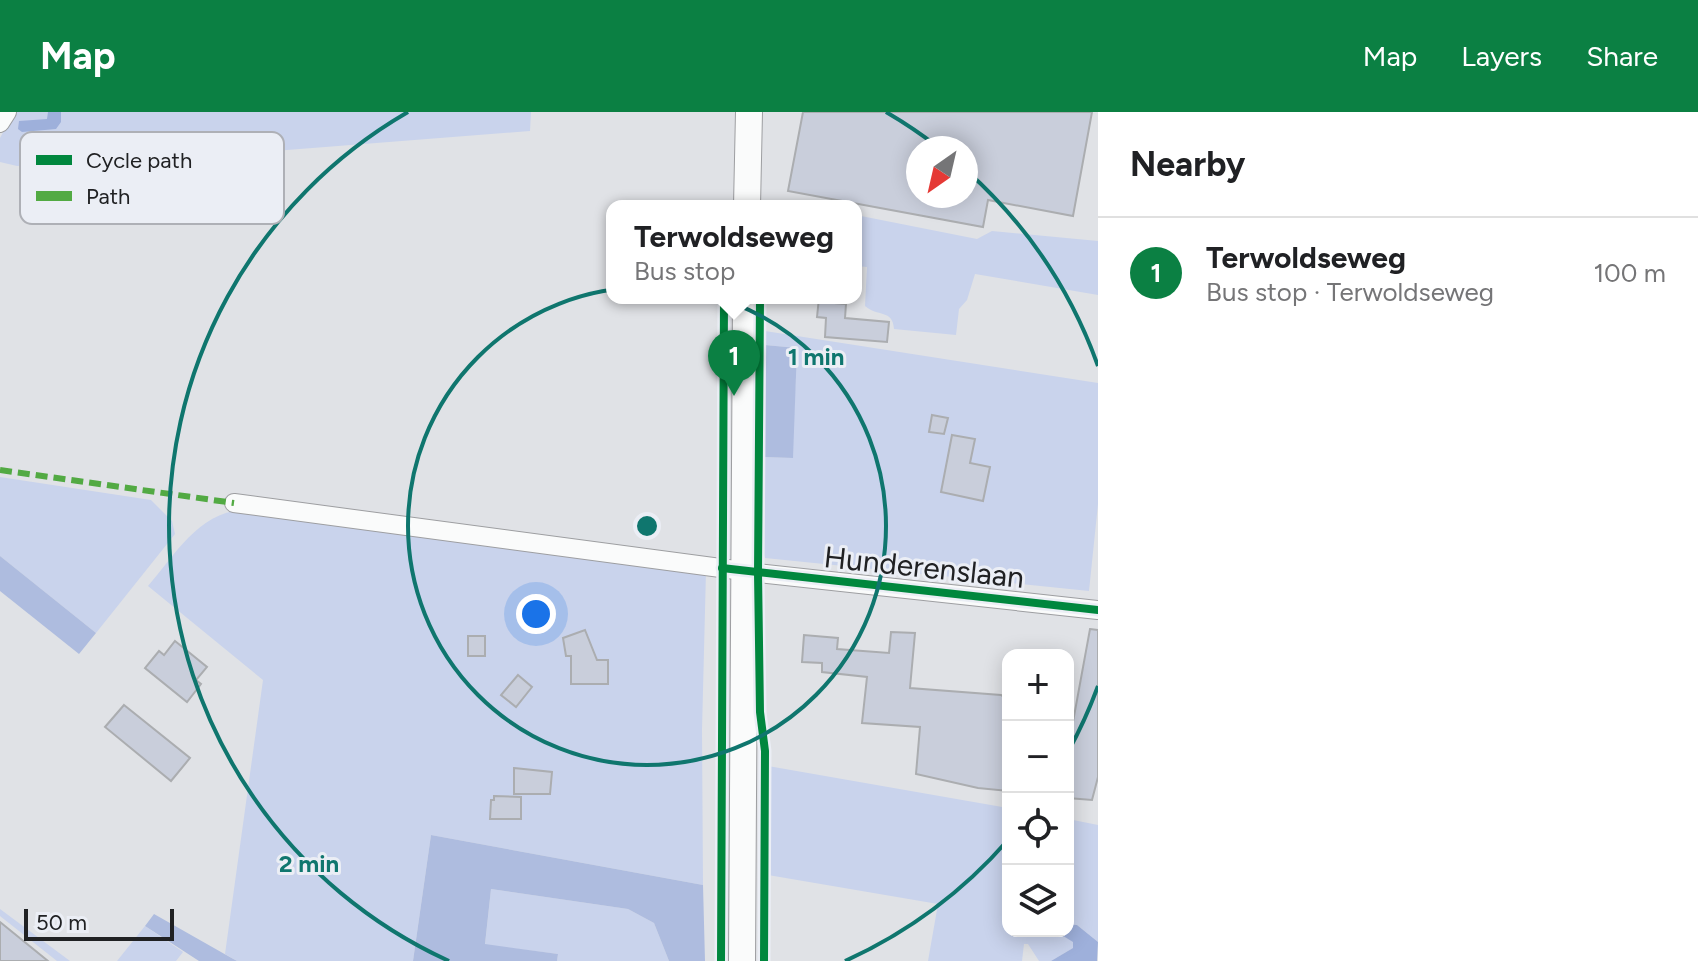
<!DOCTYPE html>
<html lang="en">
<head>
<meta charset="utf-8">
<style>
	body { margin:0; font-family:Figtree,sans-serif; background:#f2f2f2; color:#202124 }
	.controls { position:absolute; right:24px; bottom:24px; display:grid; overflow:hidden; border-radius:16px; box-shadow:0 4px 20px #0003 }
	.controls button { width:72px; height:72px; display:grid; place-items:center; padding:0; border:0; border-bottom:2px solid #e0e0e0; background:#fff; color:#202124; font:40px sans-serif }
	.compass { position:absolute; left:906px; top:24px; width:72px; height:72px; border-radius:50%; background:#fff; box-shadow:0 4px 20px #0003; rotate:214deg }
	.scale { position:absolute; left:24px; bottom:20px; width:150px; box-sizing:border-box; padding-left:8px; border:4px solid #202123; border-top:0; font-size:22px; line-height:28px; white-space:nowrap; color:#202123; -webkit-text-stroke:6px #ebeef5; paint-order:stroke }
	.you { position:absolute; left:536px; top:502px; width:28px; height:28px; margin:-20px; border:6px solid #fff; border-radius:50%; background:#1a73e8; box-shadow:0 0 0 12px #1a73e833 }
	.badge { display:grid; place-items:center; width:52px; height:52px; border-radius:50%; background:#0b8043; color:#fff; font-size:26px; font-weight:700 }
	.pin { position:absolute; translate:-50% -66px; filter:drop-shadow(0 2px 4px #0008) }
	.pin::after { content:''; position:absolute; top:42px; width:28px; height:24px; background:inherit; clip-path:polygon(0 0,100% 0,50% 100%) }
	.popup { position:absolute; left:606px; top:88px; width:256px; height:104px; box-sizing:border-box; display:grid; place-content:center; border-radius:16px; background:#fff; filter:drop-shadow(0 2px 6px #0005); font-size:26px; white-space:nowrap; color:#757577 }
	.popup b { font-size:30px; color:#202124 }
	.popup::after { content:''; position:absolute; left:50%; top:100%; margin-left:-16px; border:16px solid transparent; border-top-color:#fff }
	.list { margin:0; padding:0; list-style:none }
	h2 { display:flex; justify-content:space-between; align-items:center; height:104px; margin:0; padding:0 32px; font-size:34px }
	h2 small { font-size:26px; font-weight:400; color:#757577 }
	.list li { display:grid; grid-template-columns:52px 1fr auto; gap:24px; align-items:center; box-sizing:border-box; height:112px; padding:0 32px; border-top:2px solid #e0e0e0 }
	.list b { display:block; font-size:30px; white-space:nowrap }
	.list p { margin:0; font-size:26px; white-space:nowrap; color:#757577 }
	.list em { font-size:26px; font-style:normal; color:#757577 }
	.icon { flex:none; width:44px; height:44px; fill:none; stroke:currentColor; stroke-width:2; stroke-linecap:round; stroke-linejoin:round }
	.map { position:relative; flex:none; width:1098px; height:849px; overflow:hidden }
	header { display:flex; align-items:center; gap:48px; box-sizing:border-box; height:112px; padding:0 40px; background:#0b8043; color:#fff }
	header strong { font-size:38px }
	nav { display:flex; gap:44px; margin-inline-start:auto; font-size:28px }
	main { display:flex }
	aside { flex:1; background:#fff }
	.map>svg:first-child { display:block }
	.green { fill:#c9d3ec }
	.forest { fill:#aebcdf }
	.water { fill:#9eb0db }
	.building { fill:#c9cedb; stroke:#abadb0; stroke-width:2; fill-rule:evenodd }
	.lines { fill:none; stroke-linecap:round; stroke-linejoin:round }
	.minor-casing { stroke:#9d9ea1; stroke-width:20 }
	.secondary-casing { stroke:#9d9ea1; stroke-width:28 }
	.minor { stroke:#fafbfb; stroke-width:18 }
	.secondary { stroke:#fafbfb; stroke-width:26 }
	.quiet { stroke:#52aa43; stroke-width:6; stroke-dasharray:12 6; stroke-linecap:butt }
	.cycleway-casing { stroke:#ebeef5; stroke-width:13 }
	.cycleway { stroke:#00873e; stroke-width:8 }
	.ring { fill:none; stroke:#0f766e; stroke-width:4 }
	.labels { text-anchor:middle; dominant-baseline:central; stroke-width:6; stroke-linejoin:round; paint-order:stroke }
	.street-label { font-size:30px; fill:#202123; stroke:#ebeef5 }
	.key { fill:#ebeef5; stroke:#aeb0b6; stroke-width:2 }
	.key-label { font-size:22px; fill:#202123 }
	.centre { fill:#0f766e; stroke:#ebeef5; stroke-width:4 }
	.ring-label { font-size:24px; text-anchor:middle; font-weight:bold; fill:#0f766e; stroke:#ebeef5; stroke-width:6; stroke-linejoin:round; paint-order:stroke }
</style>
</head>
<body>
<header>
<strong>Map</strong>
<nav><a>Map</a><a>Layers</a><a>Share</a></nav>
</header>
<main>
<div class="map">
<svg width="1098" height="849" viewBox="0 0 1098 849">
	<rect width="100%" height="100%" fill="#e0e2e6"/>
	<!-- green -->
	<g class="green">
		<polygon points="14,0 48,0 48,7 61,9 61,0 531,0 530,19 287,38 17,54 0,50 0,26"/>
		<path d="M856 103 977 127 992 119 1098 129V183L975 162 967 188 959 197 956 223 894 217C893 197 877 205 865 194L867 155 856 154Z"/>
		<polygon points="765,219 1098,271 1098,392 1089,479 765,446 760,428 763,345 792,346 797,236 765,233"/>
		<polygon points="0,365 151,388 172,409 175,422 96,521 0,444"/>
		<path d="M242 398 706 459 702 618 703 773 431 723 413 849H237L225 842 263 568 148 474C175 443 198 401 242 398Z"/>
		<polygon points="768,654 1008,696 1008,819 1055,819 1074,830 1073,836 1051,849 1039,849 1028,832 1024,832 1022,849 928,849 938,792 768,763"/>
		<polygon points="1068,707 1098,713 1098,830 1077,813 1068,812"/>
		<polygon points="491,777 628,797 654,811 669,849 557,849 558,842 485,833"/>
		<polygon points="0,797 70,849 57,849 0,804"/>
		<polygon points="145,814 183,840 176,849 117,849"/>
	</g>
	<!-- forest -->
	<g class="forest">
		<polygon points="765,233 797,236 793,346 763,345"/>
		<polygon points="0,444 96,521 79,542 0,479"/>
		<polygon points="431,723 703,773 705,849 669,849 654,811 628,797 491,777 485,832 558,842 557,849 413,849"/>
		<polygon points="154,802 228,844 237,849 199,849 145,814"/>
	</g>
	<!-- water -->
	<g class="water">
		<polygon points="48,0 61,0 61,10 56,17 22,20 18,17 19,9 47,7"/>
		<polygon points="1068,812 1077,813 1098,830 1097,849 1051,849 1073,836 1073,830 1055,819 1068,819"/>
	</g>
	<!-- building -->
	<g class="building">
		<path d="M803 0H1092L1073 104 988 88 983 115 788 79ZM918 36H966V84H918Z"/>
		<polygon points="819,186 835,186 835,191 846,192 845,206 889,210 887,230 825,225 826,206 817,205"/>
		<polygon points="932,303 948,306 944,322 929,320"/>
		<polygon points="952,323 975,327 970,351 990,355 983,389 941,380"/>
		<polygon points="1090,517 1098,518 1098,665 1092,688 1068,686 1068,637"/>
		<polygon points="585,518 597,548 608,548 608,572 571,572 571,544 566,544 563,526"/>
		<polygon points="891,520 915,521 910,576 1001,583 1008,588 1008,679 978,676 916,662 920,615 862,611 867,565 822,560 822,551 802,550 804,523 838,526 837,537 889,541"/>
		<rect x="468" y="524" width="17" height="20"/>
		<polygon points="175,529 207,555 196,568 201,572 187,590 145,556 159,539 164,543"/>
		<polygon points="518,563 532,575 516,595 501,583"/>
		<polygon points="124,593 190,646 171,669 105,615"/>
		<polygon points="514,656 552,660 550,682 514,682"/>
		<polygon points="494,684 521,685 521,707 490,707 491,688 494,688"/>
		<polygon points="0,810 48,849 0,849"/>
	</g>
	<g class="lines">
		<defs>
			<g id="minor">
				<polyline points="0,11 7,0"/>
				<polyline points="234,391 758,461 1098,498"/>
			</g>
			<g id="secondary">
				<polyline points="747,94 749,0"/>
				<polyline points="742,849 746,186"/>
			</g>
		</defs>
		<!-- minor casing -->
		<use href="#minor" class="minor-casing"/>
		<!-- secondary casing -->
		<use href="#secondary" class="secondary-casing"/>
		<!-- minor -->
		<use href="#minor" class="minor"/>
		<!-- secondary -->
		<use href="#secondary" class="secondary"/>
		<!-- quiet -->
		<polyline class="quiet" points="0,358 234,391"/>
		<defs>
			<g id="cycleway">
				<polyline points="760,186 758,461 760,600 765,639 764,849"/>
				<polyline points="722,456 1098,498"/>
				<polyline points="721,849 724,186"/>
			</g>
		</defs>
		<!-- cycleway casing -->
		<use href="#cycleway" class="cycleway-casing"/>
		<!-- cycleway -->
		<use href="#cycleway" class="cycleway"/>
	</g>
	<!-- distance rings -->
	<g class="ring">
		<circle cx="647" cy="414" r="239"/>
		<path d="M1098 574A478 478 0 0 1 1069 638M1008 728A478 478 0 0 1 845 849M449 849A478 478 0 0 1 408 0M886 0A478 478 0 0 1 938 35M967 59A478 478 0 0 1 1098 254"/>
	</g>
	<g class="labels">
		<!-- street labels -->
		<g class="street-label">
			<text transform="translate(924 455) rotate(6)">Hunderenslaan</text>
		</g>
	</g>
	<!-- legend -->
	<rect x="20" y="20" width="264" height="92" rx="12" class="key"/>
	<rect x="36" y="43" width="36" height="10" fill="#00873e"/>
	<rect x="36" y="79" width="36" height="10" fill="#52aa43"/>
	<g class="key-label">
		<text x="86" y="56">Cycle path</text>
		<text x="86" y="92">Path</text>
	</g>
	<circle cx="647" cy="414" r="12" class="centre"/>
	<g class="ring-label">
		<text x="816" y="253">1 min</text>
		<text x="309" y="760">2 min</text>
	</g>
</svg>
<div class="controls">
<button>+</button>
<button>−</button>
<button><svg class="icon" aria-label="locate" viewBox="0 0 24 24"><circle cx="12" cy="12" r="6"/><path d="M12 2v4M12 18v4M2 12h4M18 12h4"/></svg></button>
<button><svg class="icon" aria-label="layers" viewBox="0 0 24 24"><path d="M12 4l9 5-9 5-9-5zM3 14l9 5 9-5"/></svg></button>
</div>
<svg class="compass" viewBox="-18 -18 36 36"><path d="M0-13l5 13h-10z" fill="#e53935"/><path d="M0 13l5-13h-10z" fill="#757577"/></svg>
<div class="scale">50 m</div>
<div class="you"></div>
<div class="pin badge" style="left:734px;top:284px">1</div>
<div class="popup"><b>Terwoldseweg</b>Bus stop</div>
</div>
<aside>
<h2>Nearby<small></small></h2>
<ul class="list">
<li><span class="badge">1</span><div><b>Terwoldseweg</b><p>Bus stop · Terwoldseweg</p></div><em>100 m</em></li>
</ul>
</aside>
</main>
</body>
</html>
